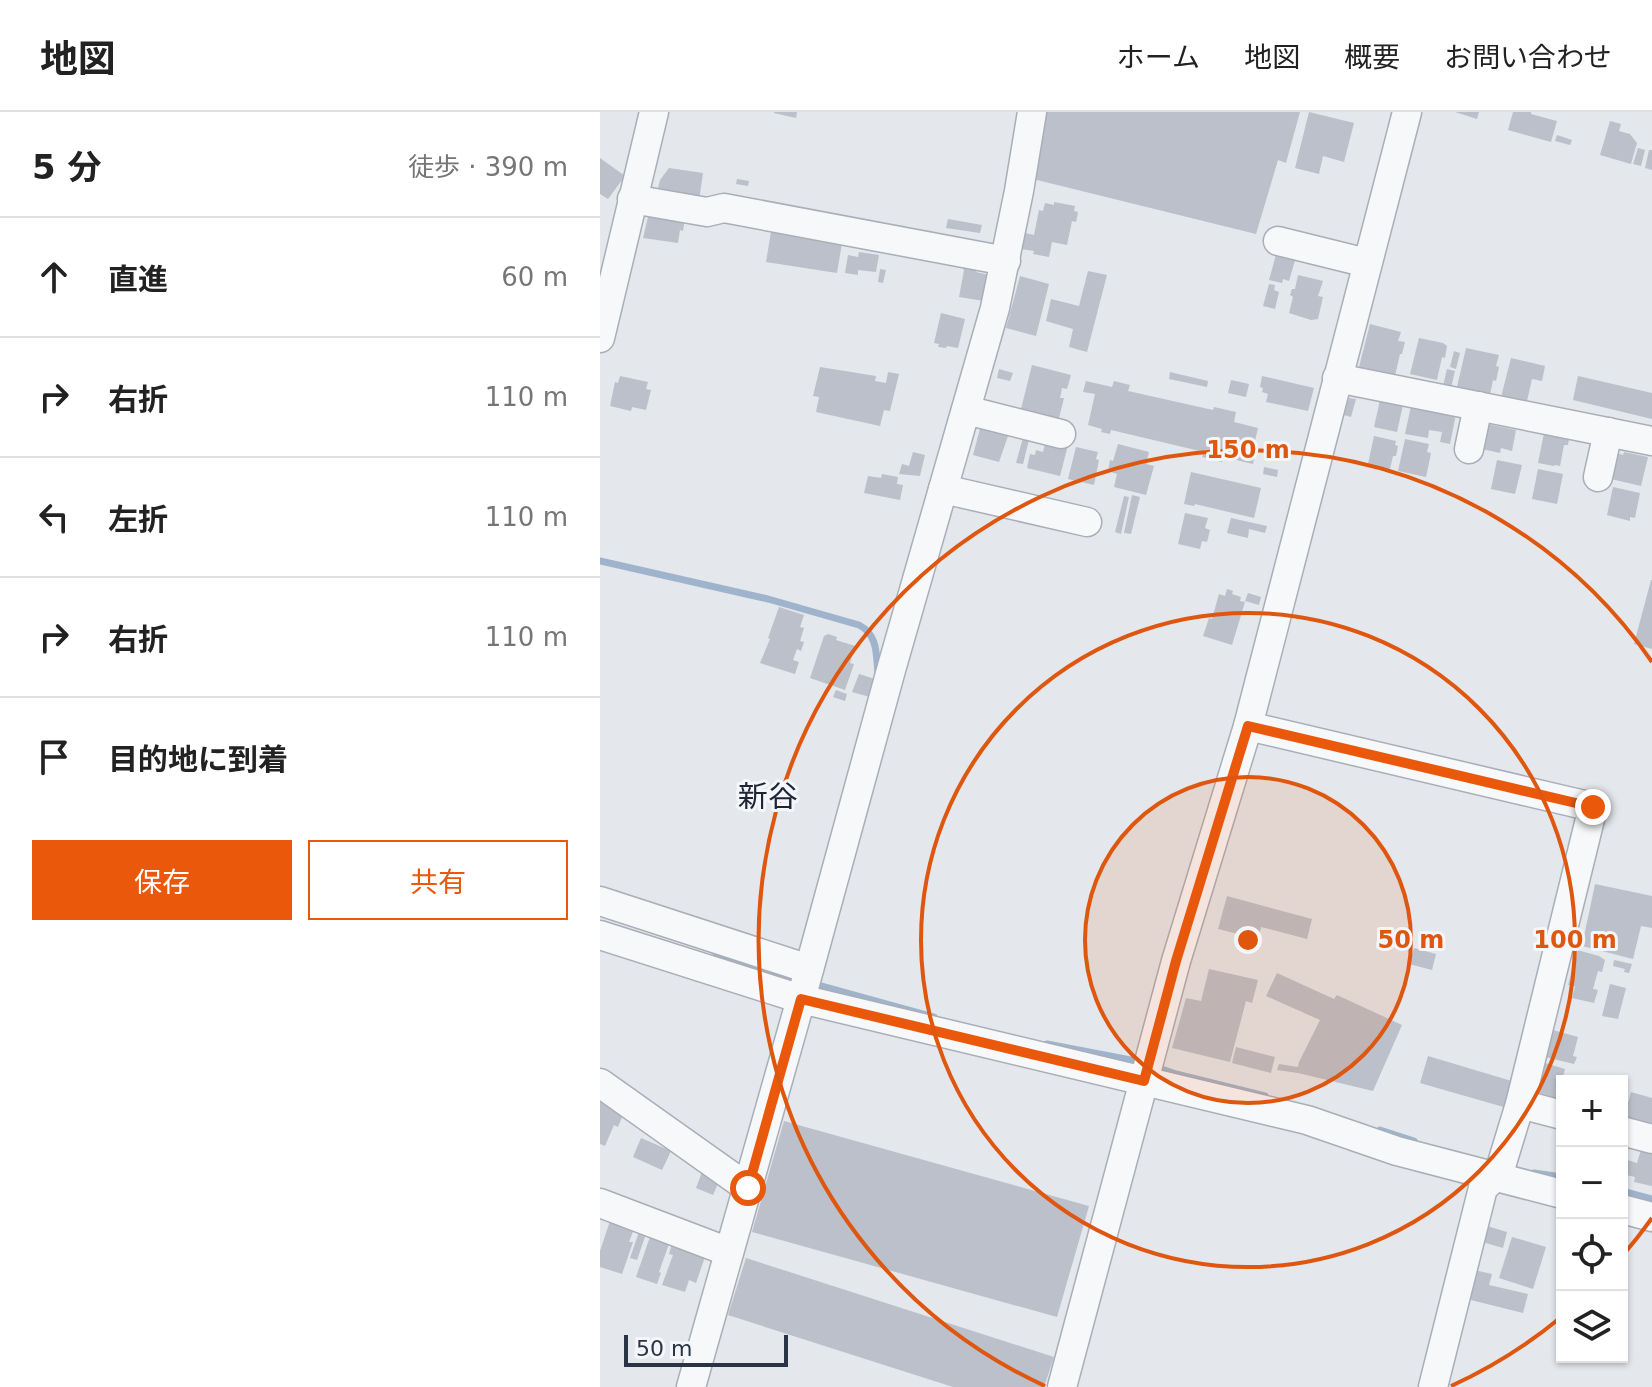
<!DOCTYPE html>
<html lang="ja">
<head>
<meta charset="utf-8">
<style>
	body { margin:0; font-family:"DejaVu Sans","Noto Sans JP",sans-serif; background:#f6f6f6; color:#222 }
	.controls { position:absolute; right:24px; bottom:24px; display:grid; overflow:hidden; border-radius:0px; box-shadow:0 2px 6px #0004 }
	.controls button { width:72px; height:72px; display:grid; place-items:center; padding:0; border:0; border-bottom:2px solid #e0e0e0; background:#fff; color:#222; font:40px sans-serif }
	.scale { position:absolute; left:24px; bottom:20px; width:164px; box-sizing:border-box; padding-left:8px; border:4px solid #2b3445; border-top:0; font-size:22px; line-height:28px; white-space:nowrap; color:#2b3445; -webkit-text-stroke:6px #f4f6f9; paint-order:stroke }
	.stop { position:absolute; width:24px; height:24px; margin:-18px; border:6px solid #ea580c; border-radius:50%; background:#fff }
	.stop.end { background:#ea580c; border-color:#fff; box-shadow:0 2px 8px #0008 }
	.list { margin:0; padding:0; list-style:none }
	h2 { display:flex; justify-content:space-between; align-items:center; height:104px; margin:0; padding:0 32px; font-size:34px }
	h2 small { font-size:26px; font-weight:400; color:#767676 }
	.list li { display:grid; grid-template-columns:52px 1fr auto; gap:24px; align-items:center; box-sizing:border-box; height:120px; padding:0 32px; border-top:2px solid #e0e0e0 }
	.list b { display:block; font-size:30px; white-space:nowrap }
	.list em { font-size:26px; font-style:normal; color:#767676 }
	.actions { display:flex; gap:16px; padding:24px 32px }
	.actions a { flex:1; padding:18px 0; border:2px solid #ea580c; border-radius:0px; text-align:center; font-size:28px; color:#ea580c }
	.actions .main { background:#ea580c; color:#fff }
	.icon { flex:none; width:44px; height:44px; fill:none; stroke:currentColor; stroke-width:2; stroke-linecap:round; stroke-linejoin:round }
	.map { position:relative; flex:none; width:1052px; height:1275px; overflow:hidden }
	header { display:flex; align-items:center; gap:48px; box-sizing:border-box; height:112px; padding:0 40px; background:#fff; border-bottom:2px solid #e0e0e0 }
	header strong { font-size:38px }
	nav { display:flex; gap:44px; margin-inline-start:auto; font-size:28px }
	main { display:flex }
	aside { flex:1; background:#fff }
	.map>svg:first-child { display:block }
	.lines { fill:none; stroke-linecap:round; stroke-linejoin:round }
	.stream { stroke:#9fb4cc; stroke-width:7 }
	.building { fill:#bbc0ca }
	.minor-casing { stroke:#a9aeb7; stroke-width:31 }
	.minor { stroke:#f7f8fa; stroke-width:28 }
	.route { stroke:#ea580c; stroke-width:10 }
	.ring { fill:none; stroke:#df570f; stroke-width:4 }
	.labels { text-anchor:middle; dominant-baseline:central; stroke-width:6; stroke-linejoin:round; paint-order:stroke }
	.quarter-label { font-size:30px; fill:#1d2536; stroke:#f4f6f9 }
	.centre { fill:#df570f; stroke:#f4f6f9; stroke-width:4 }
	.ring-label { font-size:24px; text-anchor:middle; font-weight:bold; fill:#df570f; stroke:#f4f6f9; stroke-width:6; stroke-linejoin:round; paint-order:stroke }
</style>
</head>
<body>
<header>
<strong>地図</strong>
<nav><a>ホーム</a><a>地図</a><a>概要</a><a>お問い合わせ</a></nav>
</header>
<main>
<aside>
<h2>5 分<small>徒歩 · 390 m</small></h2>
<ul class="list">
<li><svg class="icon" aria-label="ahead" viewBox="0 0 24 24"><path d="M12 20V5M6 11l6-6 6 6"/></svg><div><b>直進</b></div><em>60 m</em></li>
<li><svg class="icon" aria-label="right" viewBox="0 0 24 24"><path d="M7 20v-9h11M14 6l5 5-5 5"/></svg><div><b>右折</b></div><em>110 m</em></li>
<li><svg class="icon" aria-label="left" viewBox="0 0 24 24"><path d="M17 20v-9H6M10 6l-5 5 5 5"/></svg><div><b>左折</b></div><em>110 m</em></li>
<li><svg class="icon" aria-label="right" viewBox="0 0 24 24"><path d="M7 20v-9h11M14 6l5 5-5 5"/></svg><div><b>右折</b></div><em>110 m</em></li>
<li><svg class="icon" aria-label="arrive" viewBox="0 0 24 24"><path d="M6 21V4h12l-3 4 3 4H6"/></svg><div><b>目的地に到着</b></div></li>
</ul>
<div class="actions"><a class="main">保存</a><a>共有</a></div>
</aside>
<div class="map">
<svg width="1052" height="1275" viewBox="0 0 1052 1275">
	<rect width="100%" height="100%" fill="#e4e7ec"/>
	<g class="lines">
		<!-- stream -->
		<g class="stream">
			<path d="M0 449 168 487 259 513C278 523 276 542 278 561"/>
			<polyline points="116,841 185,865 199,869"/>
			<polyline points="211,871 334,905"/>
			<polyline points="447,932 541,950"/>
			<polyline points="553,954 576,962 665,984"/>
			<polyline points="780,1018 814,1029"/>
			<polyline points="934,1061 962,1065"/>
			<polyline points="1022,1079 1052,1087"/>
		</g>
	</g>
	<!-- building -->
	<g class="building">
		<polygon points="174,0 197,0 196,6 174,1"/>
		<polygon points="442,0 700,0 686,51 678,48 656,122 433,67"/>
		<polygon points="709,0 754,11 744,50 723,44 719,62 695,56"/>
		<polygon points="855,0 879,0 877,7"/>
		<polygon points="913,0 931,0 931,2 957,9 951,30 908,18"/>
		<polygon points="1010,9 1021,12 1019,19 1030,22 1037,31 1031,52 1000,43"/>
		<polygon points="957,23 972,28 970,33 955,29"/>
		<polygon points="1038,36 1045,38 1041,54 1033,52"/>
		<polygon points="1049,38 1052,38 1052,58 1045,56"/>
		<polygon points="0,46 25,64 8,87 0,82"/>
		<polygon points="69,56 103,61 99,89 57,80 60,68"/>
		<polygon points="137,67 149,69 148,74 136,72"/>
		<polygon points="454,90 475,94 474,99 478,100 476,110 472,109 467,133 452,130 449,145 433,142 434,139 421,137 425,121 434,123 439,98 443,99 445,91 454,93"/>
		<polygon points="49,101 85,106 83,119 80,118 78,131 43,126"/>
		<polygon points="348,107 382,113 380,121 346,116"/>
		<polygon points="168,113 242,131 237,161 166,150 171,120 167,119"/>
		<polygon points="677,139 696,145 689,169 683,167 682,171 669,168"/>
		<polygon points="259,140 279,143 276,160 258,158 258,163 245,161 248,143 258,145"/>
		<polygon points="364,150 377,152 376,160 389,163 384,189 359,185 364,158 363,157"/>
		<polygon points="280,157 286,158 283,171 278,170"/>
		<polygon points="488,159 507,163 487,240 469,235 473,217 446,209 451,187 479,194"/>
		<polygon points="698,163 723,169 718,184 723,185 718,207 711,208 689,201 693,185 690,183 692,177 695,177"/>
		<polygon points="420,164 449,172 436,224 406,216"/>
		<polygon points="669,172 675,173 674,178 679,180 675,197 663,194"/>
		<polygon points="341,201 365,207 358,236 347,234 346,236 338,235 339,232 334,231"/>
		<polygon points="770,212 801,220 798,229 805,230 802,242 800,242 795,264 759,255"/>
		<polygon points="819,226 843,231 847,234 845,246 842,245 837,268 810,262"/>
		<polygon points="866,236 899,243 896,254 899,255 896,269 893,268 890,283 870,280 871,278 857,275"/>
		<polygon points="854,239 860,241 856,257 850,255"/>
		<polygon points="911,246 945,254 942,269 932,267 927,289 901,285"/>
		<polygon points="432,253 471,263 467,277 462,276 460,286 464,286 458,310 420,301"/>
		<polygon points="220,255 276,264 275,269 286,271 288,260 299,262 290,299 284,298 280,314 216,300 219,285 213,284"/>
		<polygon points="399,257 413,261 410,269 397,266"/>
		<polygon points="847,257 855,259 851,276 843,274"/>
		<polygon points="570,260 608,269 607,275 569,267"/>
		<polygon points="20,264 48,270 46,277 51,278 46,298 32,295 31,299 10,294 15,270 18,271"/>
		<polygon points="662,264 714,276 708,299 666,290 668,282 662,280 663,276 660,275"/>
		<polygon points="978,264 1052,281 1052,307 973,288"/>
		<polygon points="631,268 649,272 646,285 628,281"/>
		<polygon points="486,269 512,275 514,269 530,273 528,279 613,298 614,295 636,300 634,310 658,316 654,333 647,331 646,337 656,339 653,352 624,345 622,350 602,345 604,340 511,318 510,322 501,320 502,317 488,313 495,282 483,280"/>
		<polygon points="749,286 756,287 751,305 744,303"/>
		<polygon points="780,288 803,293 797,320 774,315"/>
		<polygon points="811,294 856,302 850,332 840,330 842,320 829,318 828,326 805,322"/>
		<polygon points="887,312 916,318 912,339 901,336 900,341 882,337"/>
		<polygon points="381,313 404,319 408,324 399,350 373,343"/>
		<polygon points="944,321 969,326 968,333 964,333 960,354 955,353 954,354 938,351"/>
		<polygon points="424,322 430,324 423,352 416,351"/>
		<polygon points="774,324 796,329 795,333 798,334 796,344 793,344 790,357 768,352"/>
		<polygon points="805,327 829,332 827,340 831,341 826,365 798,359"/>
		<polygon points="446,328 468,333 460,364 427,356 430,342 435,343 436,338 443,340"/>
		<polygon points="518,332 549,340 546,352 554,354 546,383 514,375 517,362 508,359 510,348 513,349"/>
		<polygon points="476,335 498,340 496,347 499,348 494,373 468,367"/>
		<polygon points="313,340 325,343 320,364 299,362 302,352 309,354"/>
		<polygon points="1024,340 1048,345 1041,374 1011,367 1017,341 1023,343"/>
		<polygon points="897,348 922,353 915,382 891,377"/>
		<polygon points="664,355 678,358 677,365 663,362"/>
		<polygon points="938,357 963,362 957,392 932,387"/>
		<polygon points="591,360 661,376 654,406 595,392 594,394 584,392"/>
		<polygon points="282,362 298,365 297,372 303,373 300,388 264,381 268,364 281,366"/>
		<polygon points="1013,375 1040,381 1035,406 1030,405 1030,409 1007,403"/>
		<polygon points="532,383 540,385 531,422 524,421"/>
		<polygon points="524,384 529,385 521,422 515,420"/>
		<polygon points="585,401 608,406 605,416 610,418 607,430 602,429 600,437 578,432"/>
		<polygon points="631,406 667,414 665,421 649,417 648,426 627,421"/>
		<polygon points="1051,468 1052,468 1052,537 1034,532"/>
		<polygon points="627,477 633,479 632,482 641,485 640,489 645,490 632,533 603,524 609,506 612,507 619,482 625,484"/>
		<polygon points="648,481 661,485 659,493 645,489"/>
		<polygon points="179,495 204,503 200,515 204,516 200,529 204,530 201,539 197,537 193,548 199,550 195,562 160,551 170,527 168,526"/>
		<polygon points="228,522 237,525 236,528 255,534 250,551 254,552 245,578 210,566 224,524"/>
		<polygon points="259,562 275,567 270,585 252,580"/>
		<polygon points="236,578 247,582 245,589 233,585"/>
		<polygon points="995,772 1052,784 1052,816 1041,814 1033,847 982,834"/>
		<polygon points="627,784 712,807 707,827 661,815 658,827 618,817"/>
		<polygon points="814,836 836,842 832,858 809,852"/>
		<polygon points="977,838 999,844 1005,848 1002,860 998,859 993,877 998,878 994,891 972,886 975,874 968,873"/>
		<polygon points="1014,848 1032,852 1029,861 1024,860 1025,857 1013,854"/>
		<polygon points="609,857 658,868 652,891 646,889 630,950 572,936 586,886 601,889"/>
		<polygon points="677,861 734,887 737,883 802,913 773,979 698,961 677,958 679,952 698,955 699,950 720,908 666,884"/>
		<polygon points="1010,872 1026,876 1018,907 1002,904"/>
		<polygon points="953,918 978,925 973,944 977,945 974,952 945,945"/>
		<polygon points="636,935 675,945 671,961 632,951"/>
		<polygon points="828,944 915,970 907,996 820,971"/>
		<polygon points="945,951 965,957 957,986 936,980"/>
		<polygon points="1031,980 1052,986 1052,1014 1023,1010"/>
		<polygon points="0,989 24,1000 18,1015 14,1013 5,1034 0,1032"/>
		<polygon points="184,1009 489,1094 457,1205 152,1120"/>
		<polygon points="41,1026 71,1039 62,1058 33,1045"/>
		<polygon points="1041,1038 1052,1041 1052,1074 1034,1070 1035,1065 1022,1062 1024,1047 1037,1051"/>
		<polygon points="102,1060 120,1067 113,1083 96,1076"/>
		<polygon points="11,1106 34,1117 29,1130 33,1130 22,1162 0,1155 0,1139"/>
		<polygon points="887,1114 907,1120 903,1136 882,1130"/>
		<polygon points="40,1117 47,1119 37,1148 30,1146"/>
		<polygon points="51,1122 70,1129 59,1160 61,1161 57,1172 36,1165"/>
		<polygon points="912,1125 946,1135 933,1177 899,1166"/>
		<polygon points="73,1128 107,1139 96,1171 89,1168 85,1180 62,1173 73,1143 69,1142"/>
		<polygon points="146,1146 454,1245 444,1275 353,1275 128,1203"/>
		<polygon points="874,1158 892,1162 889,1173 928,1182 923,1201 867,1187"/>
	</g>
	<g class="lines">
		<defs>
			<g id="minor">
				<polyline points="32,87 107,100 124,96 406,149"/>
				<polyline points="678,129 767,151"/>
				<polyline points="0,226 54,0"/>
				<polyline points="737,266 1052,329"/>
				<polyline points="366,298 461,322"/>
				<polyline points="869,337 878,294"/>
				<polyline points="998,365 1008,320"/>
				<polyline points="343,377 487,410"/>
				<polyline points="648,614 993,695 920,992 899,1061 883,1076 833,1275"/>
				<polyline points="0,789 209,857"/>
				<polyline points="0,823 201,887 707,1008 797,1039 962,1082"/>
				<polyline points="0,971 148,1076"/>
				<polyline points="920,992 962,1003"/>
				<polyline points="1022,1019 1052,1027"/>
				<polyline points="0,1091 129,1140"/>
				<polyline points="1022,1097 1052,1105"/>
				<polyline points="91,1275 201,887 291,558 395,196 419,79 432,0"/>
				<polyline points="462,1275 576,849 648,614 807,0"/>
			</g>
		</defs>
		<!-- minor casing -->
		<use href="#minor" class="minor-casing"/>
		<!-- minor -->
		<use href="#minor" class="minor"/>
	</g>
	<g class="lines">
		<!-- route -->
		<polyline class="route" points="148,1076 201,887 544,969 576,849 648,614 993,695"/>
	</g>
	<!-- distance rings -->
	<circle cx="648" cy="828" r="163" fill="#df570f" fill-opacity=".12"/>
	<g class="ring">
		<circle cx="648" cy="828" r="163"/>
		<circle cx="648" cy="828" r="327"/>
		<path d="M1052 1106A490 490 0 0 1 1023 1143M960 1206A490 490 0 0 1 851 1274M445 1274A490 490 0 1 1 1052 550"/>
	</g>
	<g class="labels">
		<!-- quarter labels -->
		<g class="quarter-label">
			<text x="168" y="684">新谷</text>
		</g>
	</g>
	<circle cx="648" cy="828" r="12" class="centre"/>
	<g class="ring-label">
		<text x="648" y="346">150 m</text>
		<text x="811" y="836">50 m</text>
		<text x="975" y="836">100 m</text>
	</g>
</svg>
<div class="controls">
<button>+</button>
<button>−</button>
<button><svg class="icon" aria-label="locate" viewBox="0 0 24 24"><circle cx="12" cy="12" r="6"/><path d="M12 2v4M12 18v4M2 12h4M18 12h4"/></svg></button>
<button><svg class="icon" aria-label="layers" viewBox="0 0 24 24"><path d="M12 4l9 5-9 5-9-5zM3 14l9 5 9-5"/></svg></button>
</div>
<div class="scale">50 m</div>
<div class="stop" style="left:148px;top:1076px"></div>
<div class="stop end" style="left:993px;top:695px"></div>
</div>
</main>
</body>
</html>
